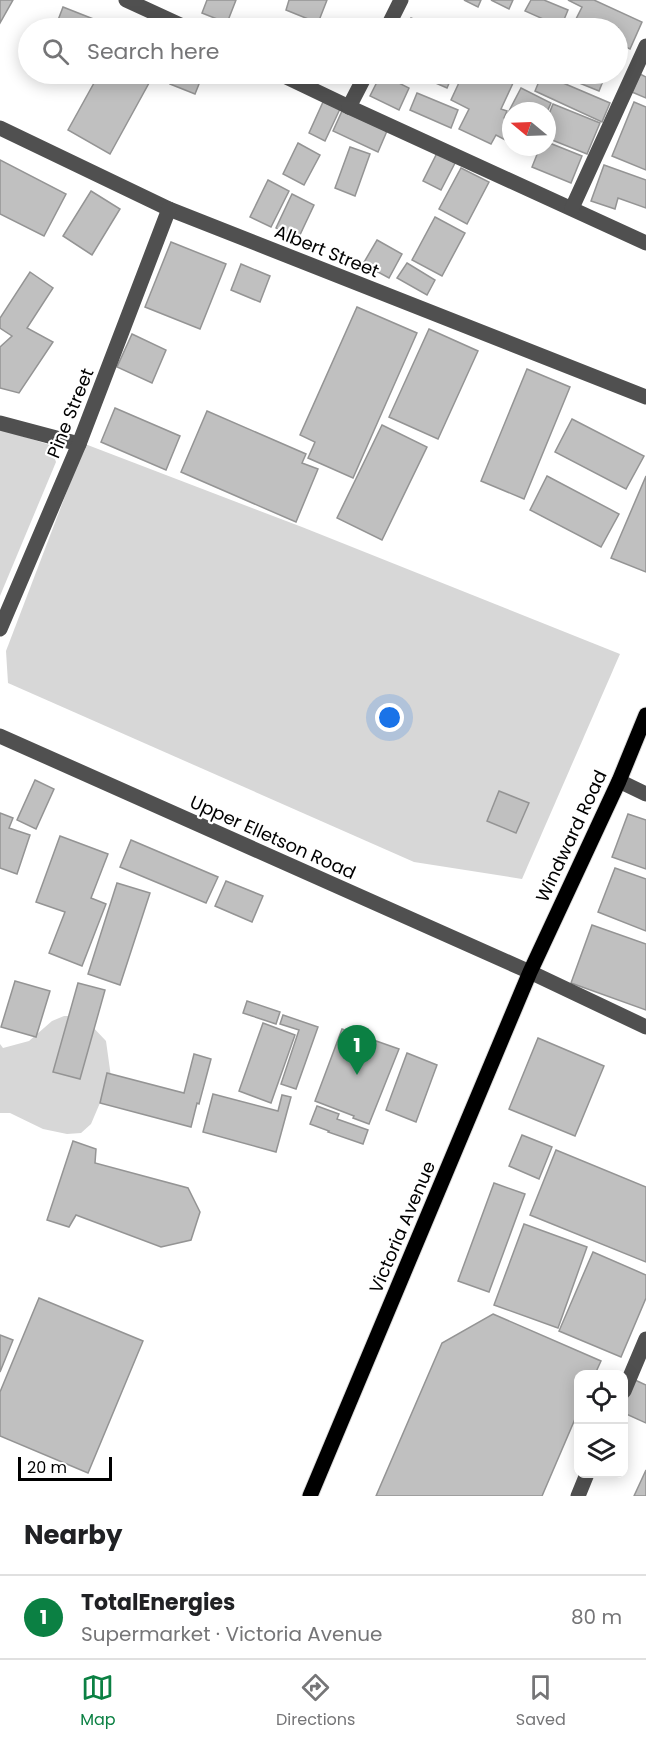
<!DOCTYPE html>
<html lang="en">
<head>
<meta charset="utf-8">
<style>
	body { margin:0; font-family:Poppins,sans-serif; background:#f6f6f6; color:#202124 }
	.controls { position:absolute; right:18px; bottom:18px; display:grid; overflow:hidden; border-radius:12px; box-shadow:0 3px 15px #0003 }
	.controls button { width:54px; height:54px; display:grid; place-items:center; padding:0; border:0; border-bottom:2px solid #e0e0e0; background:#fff; color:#202124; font:30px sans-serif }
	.compass { position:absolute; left:502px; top:102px; width:54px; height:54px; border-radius:50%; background:#fff; box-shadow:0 3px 15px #0003; rotate:289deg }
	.scale { position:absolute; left:18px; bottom:15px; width:94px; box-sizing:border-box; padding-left:6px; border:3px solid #000; border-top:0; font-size:16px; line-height:21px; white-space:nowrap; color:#000; -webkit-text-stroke:4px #fff; paint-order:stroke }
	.you { position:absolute; left:390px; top:718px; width:21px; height:21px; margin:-15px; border:4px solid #fff; border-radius:50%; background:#1a73e8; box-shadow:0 0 0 9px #1a73e833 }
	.badge { display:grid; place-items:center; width:39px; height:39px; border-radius:50%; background:#0b8043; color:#fff; font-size:20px; font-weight:700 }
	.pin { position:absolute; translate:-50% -50px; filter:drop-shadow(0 2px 3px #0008) }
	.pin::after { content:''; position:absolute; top:32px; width:21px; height:18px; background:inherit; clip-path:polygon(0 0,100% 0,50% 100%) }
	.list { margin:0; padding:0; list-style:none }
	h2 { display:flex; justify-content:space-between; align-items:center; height:78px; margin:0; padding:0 24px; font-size:26px }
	h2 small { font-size:20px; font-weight:400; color:#757577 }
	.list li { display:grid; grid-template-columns:39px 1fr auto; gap:18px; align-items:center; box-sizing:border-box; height:84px; padding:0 24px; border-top:2px solid #e0e0e0 }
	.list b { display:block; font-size:22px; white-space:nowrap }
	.list p { margin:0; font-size:20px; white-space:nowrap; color:#757577 }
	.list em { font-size:20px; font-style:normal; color:#757577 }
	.icon { flex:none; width:33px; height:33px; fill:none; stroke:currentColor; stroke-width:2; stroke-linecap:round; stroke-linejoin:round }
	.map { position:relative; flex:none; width:646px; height:1496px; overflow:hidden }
	.search { position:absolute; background:#fff; box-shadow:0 3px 15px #0003; left:18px; right:18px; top:18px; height:66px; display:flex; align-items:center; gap:15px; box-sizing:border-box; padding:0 21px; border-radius:33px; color:#757577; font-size:22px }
	.sheet { height:162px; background:#fff }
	nav { display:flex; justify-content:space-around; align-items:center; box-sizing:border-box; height:84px; border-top:2px solid #e0e0e0; background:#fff; font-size:16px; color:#757577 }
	nav a { display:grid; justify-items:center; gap:3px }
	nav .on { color:#0b8043 }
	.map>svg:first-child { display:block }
	.green { fill:#d7d7d7 }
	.building { fill:#c0c0c0; stroke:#949494; stroke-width:1.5 }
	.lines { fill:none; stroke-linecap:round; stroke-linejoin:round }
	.major-casing { stroke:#dbdbdb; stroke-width:17 }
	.minor { stroke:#505050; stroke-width:15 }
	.major { stroke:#000; stroke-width:15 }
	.labels { text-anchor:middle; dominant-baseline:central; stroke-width:4.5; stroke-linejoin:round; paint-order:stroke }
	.street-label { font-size:18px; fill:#000; stroke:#fff }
</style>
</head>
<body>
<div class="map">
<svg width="646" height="1496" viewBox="0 0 646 1496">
	<rect width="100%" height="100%" fill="#fff"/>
	<!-- green -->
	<g class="green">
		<polygon points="0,429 50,445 56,462 0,596"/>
		<polygon points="85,444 302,527 620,654 522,879 414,862 8,683 6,651"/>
		<polygon points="64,1016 76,1016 88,1022 106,1041 111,1077 91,1124 81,1133 67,1134 43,1129 10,1113 0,1113 0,1044 3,1048 29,1041 52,1021"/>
	</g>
	<!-- building -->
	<g class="building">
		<polygon points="0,0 13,0 0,23"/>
		<polygon points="207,0 236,0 227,23 202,13"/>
		<polygon points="289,0 327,0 318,23 286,10"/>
		<polygon points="464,0 481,0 478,7"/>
		<polygon points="491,0 513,0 509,9"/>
		<polygon points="531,0 544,0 568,10 561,27 525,11"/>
		<polygon points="568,0 594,0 642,22 630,49 618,43 618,28 585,28 574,23 582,7"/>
		<polygon points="63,7 101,22 99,28 55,28"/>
		<polygon points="411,18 435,28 407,28"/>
		<polygon points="524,19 545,26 544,28 521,28"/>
		<polygon points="290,21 311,28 287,28"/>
		<polygon points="99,74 133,74 149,83 110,154 68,130"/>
		<polygon points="174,74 203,74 195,94 170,84"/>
		<polygon points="381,74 409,88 399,110 370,96"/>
		<polygon points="415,74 453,74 447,88"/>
		<polygon points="463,74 498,74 514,81 501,109 507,111 504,118 511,122 511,143 496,135 491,144 459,129 469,109 451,100"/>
		<polygon points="542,74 610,103 602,122 535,91"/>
		<polygon points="557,74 600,74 605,76 599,91"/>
		<polygon points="640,74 646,77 646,98 632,92"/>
		<polygon points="521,88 551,103 547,112 511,111 511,114 508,113"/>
		<polygon points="417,93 458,110 451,128 410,110"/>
		<polygon points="323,102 340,109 325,141 309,133"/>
		<polygon points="634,102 646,107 646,170 612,156"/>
		<polygon points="553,104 600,123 587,154 547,138 547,119"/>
		<polygon points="342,111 387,131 378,152 333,131"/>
		<polygon points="547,142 582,156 571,183 532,167 540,147 547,147"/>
		<polygon points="298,143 320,155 304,185 283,174"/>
		<polygon points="350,147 370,154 355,196 335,188"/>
		<polygon points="437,153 455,163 441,190 423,181"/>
		<polygon points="0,160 66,194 44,236 0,214"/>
		<polygon points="604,165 646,180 646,208 618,198 615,209 591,201"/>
		<polygon points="461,168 489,182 467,224 439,209"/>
		<polygon points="268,180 289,191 271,227 250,217"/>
		<polygon points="91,191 120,209 92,255 63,236"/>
		<polygon points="292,194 314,205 298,239 276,228"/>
		<polygon points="435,217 465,233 442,276 412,260"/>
		<polygon points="377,240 402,254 389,278 363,264"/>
		<polygon points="171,242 226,264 200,329 145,307"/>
		<polygon points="407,263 435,280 427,295 397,278"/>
		<polygon points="241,264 270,276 260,302 231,290"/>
		<polygon points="30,272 53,288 27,328 53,342 19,393 0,388 0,347 12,336 0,328 0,318"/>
		<polygon points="357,307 417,333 353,478 308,458 315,442 300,435"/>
		<polygon points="429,329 478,351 438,439 389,417"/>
		<polygon points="132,334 166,350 152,383 117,367"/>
		<polygon points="527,369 570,387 524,499 481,481"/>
		<polygon points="115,408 180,436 166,470 101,442"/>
		<polygon points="207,411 306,454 302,463 318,469 296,522 181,472"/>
		<polygon points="572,419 644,456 626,489 555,452"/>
		<polygon points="382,425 427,447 382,540 337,518"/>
		<polygon points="547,476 619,514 601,547 530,510"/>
		<polygon points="646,476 646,572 611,558"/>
		<polygon points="35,780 54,789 36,829 17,820"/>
		<polygon points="499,791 529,803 516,833 487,821"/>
		<polygon points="0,813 13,818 9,828 30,835 17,874 0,868"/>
		<polygon points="628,814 646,820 646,869 612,857"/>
		<polygon points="60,836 108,854 91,898 106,904 82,966 49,953 65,912 36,902"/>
		<polygon points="131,840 218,877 206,903 120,867"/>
		<polygon points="615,868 646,879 646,931 598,912"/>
		<polygon points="226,881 263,896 252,922 215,906"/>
		<polygon points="117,883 150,893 120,985 88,974"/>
		<polygon points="592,925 646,944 646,1010 571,983"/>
		<polygon points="15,981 50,991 36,1037 1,1027"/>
		<polygon points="78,983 105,990 80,1079 53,1072"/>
		<polygon points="247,1001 280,1012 276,1024 243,1013"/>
		<polygon points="283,1015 318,1027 296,1089 281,1084 299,1030 280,1024"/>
		<polygon points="263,1023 295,1035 271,1103 239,1091"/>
		<polygon points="342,1029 399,1049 369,1124 353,1118 354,1116 315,1101"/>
		<polygon points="538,1038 604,1066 575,1136 509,1109"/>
		<polygon points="407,1053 437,1065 416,1122 386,1110"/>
		<polygon points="194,1054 211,1059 199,1104 197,1103 191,1127 100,1103 107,1073 184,1093"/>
		<polygon points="213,1094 278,1111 282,1095 291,1097 276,1152 203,1132"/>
		<polygon points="317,1106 339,1114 337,1119 368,1130 363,1144 328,1132 329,1131 310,1124"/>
		<polygon points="522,1135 552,1147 539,1179 509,1166"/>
		<polygon points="73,1141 96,1149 95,1163 188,1188 200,1212 191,1240 161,1247 76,1215 69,1227 47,1220"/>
		<polygon points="556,1150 646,1187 646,1262 530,1215"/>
		<polygon points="494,1183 525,1194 489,1292 458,1281"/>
		<polygon points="524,1224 587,1247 558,1328 494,1305"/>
		<polygon points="593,1252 646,1275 646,1298 621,1357 559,1331"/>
		<polygon points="39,1298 143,1341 88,1473 0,1436 0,1392"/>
		<polygon points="493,1314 601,1361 595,1374 578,1374 578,1412 542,1496 376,1496 442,1343"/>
		<polygon points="0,1335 13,1340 0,1372"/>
		<polygon points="635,1380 646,1385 646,1423 624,1413 624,1406"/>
		<polygon points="646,1470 646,1496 634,1496"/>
	</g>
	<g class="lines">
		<defs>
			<polyline id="major" points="310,1496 530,972 619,781 646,715"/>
		</defs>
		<!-- major casing -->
		<use href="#major" class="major-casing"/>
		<!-- minor -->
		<g class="minor">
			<polyline points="126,0 187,28"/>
			<polyline points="387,28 401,0"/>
			<polyline points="280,74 349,107 646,243"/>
			<polyline points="349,107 366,74"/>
			<polyline points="0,128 169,209 646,397"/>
			<polyline points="572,208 646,46"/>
			<polyline points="0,423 79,444"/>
			<polyline points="0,629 79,444 169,209"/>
			<polyline points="0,736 530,972 646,1027"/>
			<polyline points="619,781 646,794"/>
			<polyline points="624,1391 646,1339"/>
			<polyline points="578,1496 587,1474"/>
		</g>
		<!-- major -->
		<use href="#major" class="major"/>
	</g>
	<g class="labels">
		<!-- street labels -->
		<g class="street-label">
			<text transform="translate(327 251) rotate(22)">Albert Street</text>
			<text transform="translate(70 413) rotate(-68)">Pine Street</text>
			<text transform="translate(571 836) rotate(-65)">Windward Road</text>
			<text transform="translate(273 837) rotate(24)">Upper Elletson Road</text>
			<text transform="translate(402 1227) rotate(-67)">Victoria Avenue</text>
		</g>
	</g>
</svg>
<div class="controls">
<button><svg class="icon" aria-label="locate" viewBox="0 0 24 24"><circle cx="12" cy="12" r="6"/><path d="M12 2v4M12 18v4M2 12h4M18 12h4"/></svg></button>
<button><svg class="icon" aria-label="layers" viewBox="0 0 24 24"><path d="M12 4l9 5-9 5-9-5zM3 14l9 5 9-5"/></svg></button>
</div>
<svg class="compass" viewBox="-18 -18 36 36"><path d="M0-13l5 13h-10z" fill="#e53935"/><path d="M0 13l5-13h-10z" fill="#757577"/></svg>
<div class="scale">20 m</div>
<div class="you"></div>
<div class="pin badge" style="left:357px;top:1075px">1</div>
<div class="search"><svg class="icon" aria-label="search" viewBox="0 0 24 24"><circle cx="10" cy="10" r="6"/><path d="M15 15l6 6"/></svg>Search here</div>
</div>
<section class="sheet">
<h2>Nearby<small></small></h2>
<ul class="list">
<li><span class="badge">1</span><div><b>TotalEnergies</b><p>Supermarket · Victoria Avenue</p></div><em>80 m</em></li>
</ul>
</section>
<nav>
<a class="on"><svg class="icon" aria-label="map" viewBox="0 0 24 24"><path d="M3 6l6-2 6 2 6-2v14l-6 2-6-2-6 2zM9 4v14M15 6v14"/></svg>Map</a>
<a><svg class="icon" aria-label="directions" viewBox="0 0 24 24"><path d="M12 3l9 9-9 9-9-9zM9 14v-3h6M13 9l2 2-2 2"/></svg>Directions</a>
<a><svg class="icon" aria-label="saved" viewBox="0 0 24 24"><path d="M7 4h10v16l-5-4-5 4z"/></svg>Saved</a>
</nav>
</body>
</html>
